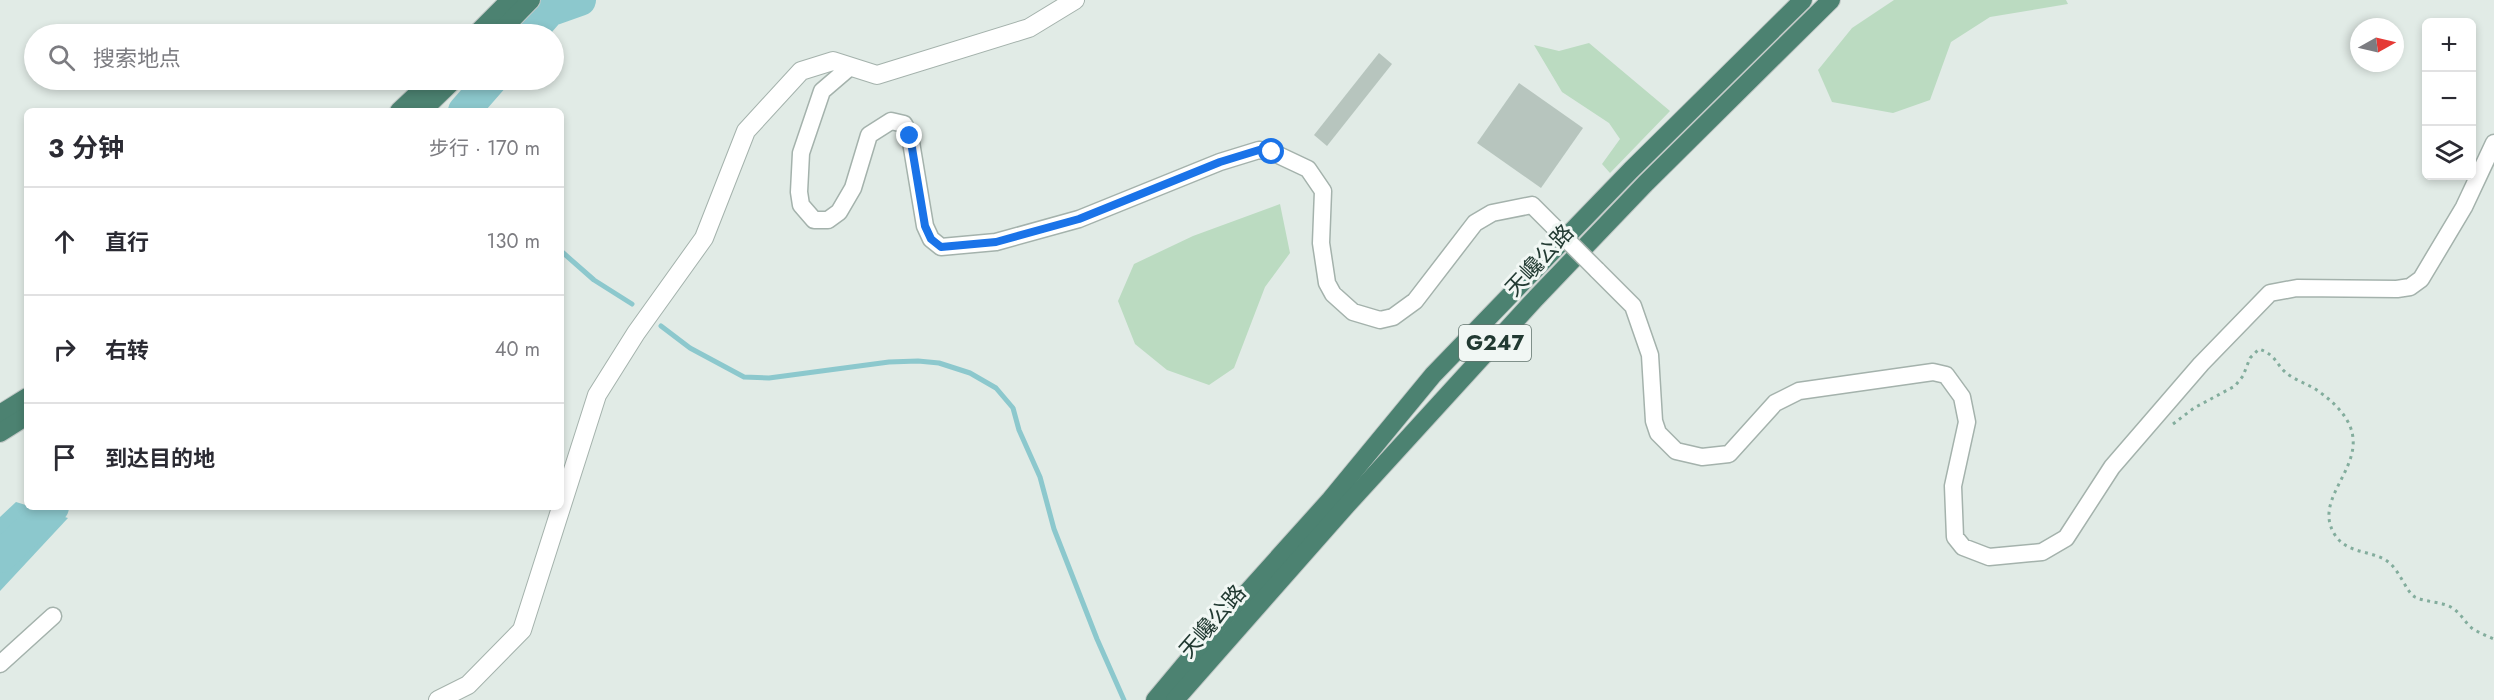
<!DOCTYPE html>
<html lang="zh">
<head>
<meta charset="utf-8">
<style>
	body { margin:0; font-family:Jost,"Noto Sans SC",sans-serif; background:#f7f7f7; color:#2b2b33 }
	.controls { position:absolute; right:18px; top:18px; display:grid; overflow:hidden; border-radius:9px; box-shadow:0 3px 9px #0003 }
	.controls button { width:54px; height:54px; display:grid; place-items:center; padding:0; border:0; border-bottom:2px solid #e1e1e2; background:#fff; color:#2b2b33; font:30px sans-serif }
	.compass { position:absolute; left:2350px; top:18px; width:54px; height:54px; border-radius:50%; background:#fff; box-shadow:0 3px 9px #0003; rotate:82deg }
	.stop { position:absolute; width:18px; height:18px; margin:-14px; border:4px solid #1a73e8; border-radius:50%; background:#fff }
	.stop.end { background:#1a73e8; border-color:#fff; box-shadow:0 2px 6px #0008 }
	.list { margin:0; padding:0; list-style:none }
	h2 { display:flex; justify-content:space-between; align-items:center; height:78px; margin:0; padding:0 24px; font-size:26px }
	h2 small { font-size:20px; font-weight:400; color:#7c7c81 }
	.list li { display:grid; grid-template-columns:39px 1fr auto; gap:18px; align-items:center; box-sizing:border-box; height:108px; padding:0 24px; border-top:2px solid #e1e1e2 }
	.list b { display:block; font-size:22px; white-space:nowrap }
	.list em { font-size:20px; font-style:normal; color:#7c7c81 }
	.icon { flex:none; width:33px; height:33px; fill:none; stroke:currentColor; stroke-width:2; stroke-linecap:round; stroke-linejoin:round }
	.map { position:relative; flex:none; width:2494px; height:700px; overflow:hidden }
	.search { position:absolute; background:#fff; box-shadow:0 3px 9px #0003; left:24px; top:24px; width:540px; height:66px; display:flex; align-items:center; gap:15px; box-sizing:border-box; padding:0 21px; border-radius:33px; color:#7c7c81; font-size:22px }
	.panel { position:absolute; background:#fff; box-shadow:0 3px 9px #0003; left:24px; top:108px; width:540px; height:402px; border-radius:9px }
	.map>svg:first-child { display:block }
	.green { fill:#bbdbc1 }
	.water { fill:#8cc8cd }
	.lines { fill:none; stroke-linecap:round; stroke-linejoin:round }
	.stream { stroke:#8cc8cd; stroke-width:5 }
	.river { stroke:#8cc8cd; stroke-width:32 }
	.building { fill:#b7c5be }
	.minor-casing { stroke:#a4b2ac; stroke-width:19 }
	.tertiary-casing { stroke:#a4b2ac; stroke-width:20 }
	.trunk-casing { stroke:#c1c8c6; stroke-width:20 }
	.path { stroke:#83ad9d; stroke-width:3; stroke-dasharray:3 4.5; stroke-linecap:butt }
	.minor { stroke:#fff; stroke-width:16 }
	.tertiary { stroke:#fff; stroke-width:18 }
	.trunk { stroke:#4c8271; stroke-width:18 }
	.minor-bridge-casing { stroke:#a4b2ac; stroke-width:19; stroke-linecap:butt }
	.minor-bridge { stroke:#fff; stroke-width:16 }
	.route { stroke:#1a73e8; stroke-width:8 }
	.labels { text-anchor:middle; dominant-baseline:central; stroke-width:6; stroke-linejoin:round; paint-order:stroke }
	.shield { fill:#f1f7f4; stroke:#60736c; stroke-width:1.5 }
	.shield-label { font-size:21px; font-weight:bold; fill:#223a32 }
	.street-label { font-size:22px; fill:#223a32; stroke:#f1f7f4 }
</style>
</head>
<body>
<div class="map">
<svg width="2494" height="700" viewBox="0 0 2494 700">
	<rect width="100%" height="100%" fill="#e1ebe6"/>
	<!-- green -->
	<g class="green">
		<polygon points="1894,0 2066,0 2068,4 1990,17 1951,42 1930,100 1893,113 1832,102 1818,70 1852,28"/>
		<polygon points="1589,43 1670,111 1610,173 1602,164 1620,139 1609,123 1562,92 1534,45 1559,51"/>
		<polygon points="1280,204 1290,253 1265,287 1234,368 1209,385 1167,370 1135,344 1118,301 1134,264 1193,236"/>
	</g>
	<!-- water -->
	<polygon class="water" points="16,502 68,518 0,591 0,517"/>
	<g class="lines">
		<!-- stream -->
		<g class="stream">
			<polyline points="561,251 594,280 632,304"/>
			<polyline points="661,326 690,348 744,377 769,378 889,362 918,361 939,363 970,373 996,388 1013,408 1019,430 1040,477 1054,529 1097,639 1124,700"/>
		</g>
		<!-- river -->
		<g class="river">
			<polyline points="529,34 549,11 580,0"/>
			<polyline points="464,111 491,80"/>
			<polyline points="0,557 53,507"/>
		</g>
	</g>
	<!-- building -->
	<g class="building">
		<polygon points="1379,53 1392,64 1327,146 1314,135"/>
		<polygon points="1519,83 1583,128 1541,188 1477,143"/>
	</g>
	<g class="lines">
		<defs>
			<g id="minor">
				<polyline points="850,67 822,91 801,153 799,192 801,205 814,220 828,220 839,212 853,188 869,135 891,121 904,124 910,136 925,226 931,239 941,247 996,242 1079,219 1220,162 1259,150 1272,152 1308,169 1323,191 1321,243 1327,283 1333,294 1353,312 1380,320 1393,317 1415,301 1475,223 1492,213 1532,205 1553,226"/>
				<polyline points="1597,270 1633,306 1650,355 1654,421 1658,433 1676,451 1702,457 1729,454 1775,403 1799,391 1933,372 1946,375 1962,397 1967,422 1953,486 1955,537 1963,547 1989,557 2042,552 2066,538 2112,467 2201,364 2270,293 2297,288 2397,289 2410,287 2421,279 2464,207 2494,143"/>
				<polyline points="0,664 53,616"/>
			</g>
			<polyline id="tertiary" points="438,700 468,685 522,630 597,395 636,333 704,238 746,131 801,71 833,61 877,75 1029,28 1075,0"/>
			<g id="trunk">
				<polyline points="476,34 510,0"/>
				<polyline points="498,34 531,0"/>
				<polyline points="399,111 432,80"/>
				<polyline points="422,111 454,80"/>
				<polyline points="0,414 27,397"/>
				<polyline points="0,433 27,416"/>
				<polyline points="1155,700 1216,627 1330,500 1433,375 1631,170 1803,0"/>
				<polyline points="1175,700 1346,506 1536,298 1645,184 1831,0"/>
			</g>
		</defs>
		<!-- minor casing -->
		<use href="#minor" class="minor-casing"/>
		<!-- tertiary casing -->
		<use href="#tertiary" class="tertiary-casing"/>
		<!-- trunk casing -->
		<use href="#trunk" class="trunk-casing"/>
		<!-- path -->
		<path class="path" d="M2173 424 2194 408 2235 386 2243 376 2250 358 2259 349C2277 355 2276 366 2289 375 2299 382 2311 385 2321 393 2400 452 2305 489 2335 535 2347 554 2371 550 2387 561 2400 570 2406 592 2415 597 2427 603 2443 601 2454 609 2462 615 2466 624 2473 629 2480 633 2487 636 2494 639"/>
		<!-- minor -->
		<use href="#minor" class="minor"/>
		<!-- tertiary -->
		<use href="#tertiary" class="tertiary"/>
		<!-- trunk -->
		<use href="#trunk" class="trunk"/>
		<defs>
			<polyline id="minor-bridge" points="1553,226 1597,270"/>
		</defs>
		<!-- minor-bridge casing -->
		<use href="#minor-bridge" class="minor-bridge-casing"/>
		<!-- minor-bridge -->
		<use href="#minor-bridge" class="minor-bridge"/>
	</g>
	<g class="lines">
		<!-- route -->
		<polyline class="route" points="910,136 925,226 931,239 941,247 996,242 1079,219 1220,162 1259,150 1272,152"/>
	</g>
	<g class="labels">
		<!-- shield labels -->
		<rect class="shield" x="1459" y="325" width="72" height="36" rx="4.5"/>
		<g class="shield-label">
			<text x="1495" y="343">G247</text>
		</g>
		<!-- street labels -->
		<g class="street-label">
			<text transform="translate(1539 260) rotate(-47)">天巉公路</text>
			<text transform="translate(1212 621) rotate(-49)">天巉公路</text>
		</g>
	</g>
</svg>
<div class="controls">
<button>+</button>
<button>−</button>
<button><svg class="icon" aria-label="layers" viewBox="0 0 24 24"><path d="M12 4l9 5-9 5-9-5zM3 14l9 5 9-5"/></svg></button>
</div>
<svg class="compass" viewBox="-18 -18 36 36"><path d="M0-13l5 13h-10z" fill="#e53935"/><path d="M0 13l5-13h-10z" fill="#7c7c81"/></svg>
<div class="stop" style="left:1272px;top:152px"></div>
<div class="stop end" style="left:910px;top:136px"></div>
<div class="search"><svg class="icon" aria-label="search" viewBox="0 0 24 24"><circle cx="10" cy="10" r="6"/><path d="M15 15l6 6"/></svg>搜索地点</div>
<section class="panel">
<h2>3 分钟<small>步行 · 170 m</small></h2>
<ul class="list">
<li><svg class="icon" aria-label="ahead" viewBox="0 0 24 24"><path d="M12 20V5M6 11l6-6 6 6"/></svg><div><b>直行</b></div><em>130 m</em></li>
<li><svg class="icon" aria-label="right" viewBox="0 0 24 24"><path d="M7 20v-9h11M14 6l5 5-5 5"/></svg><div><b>右转</b></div><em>40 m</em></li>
<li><svg class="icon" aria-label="arrive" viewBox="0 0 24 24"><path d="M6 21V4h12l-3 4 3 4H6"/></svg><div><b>到达目的地</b></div></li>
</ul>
</section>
</div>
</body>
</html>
